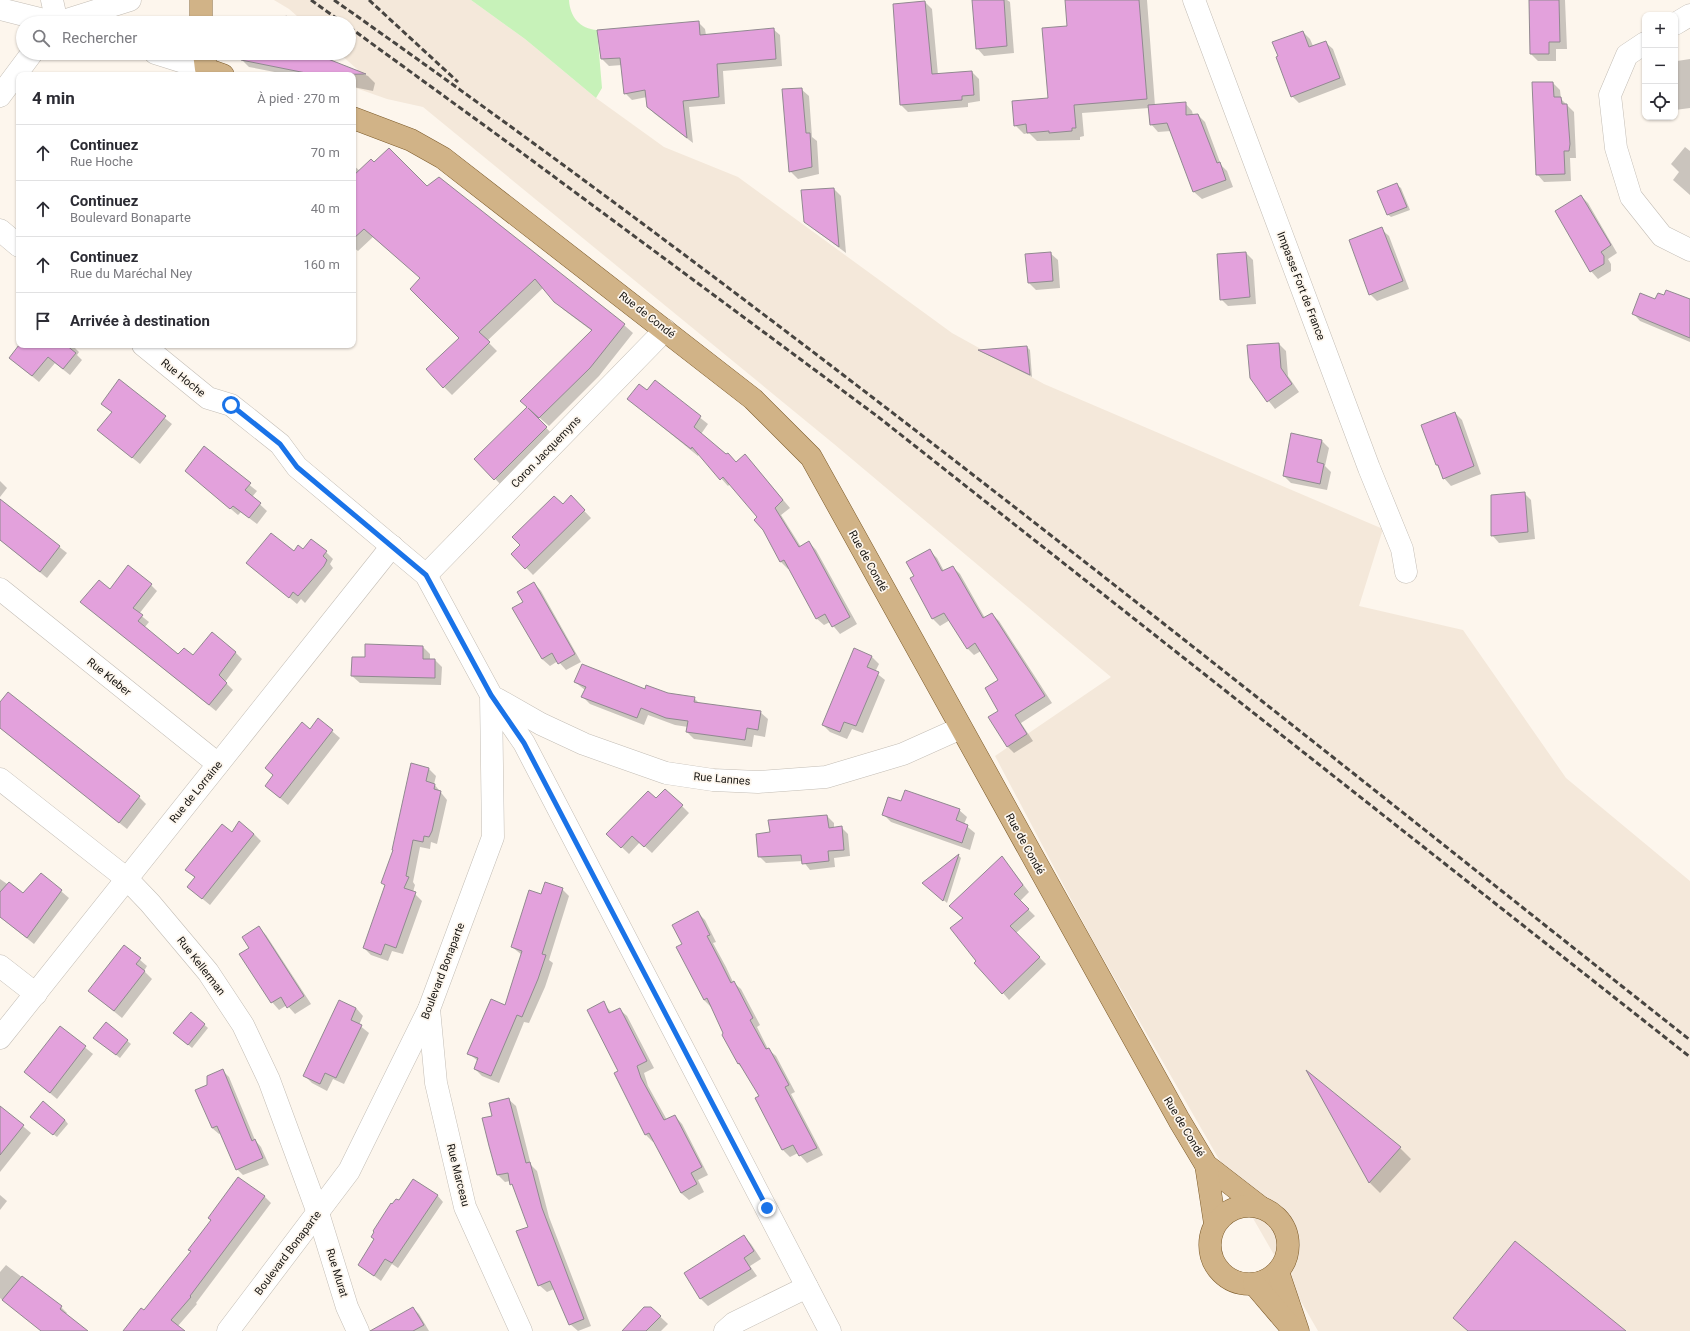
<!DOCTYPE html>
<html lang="fr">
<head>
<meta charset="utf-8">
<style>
	body { margin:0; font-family:Roboto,sans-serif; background:#f2f2f3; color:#2b2b33 }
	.controls { position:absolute; right:12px; top:12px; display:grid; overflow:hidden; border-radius:8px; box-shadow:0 1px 3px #0004 }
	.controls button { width:36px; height:36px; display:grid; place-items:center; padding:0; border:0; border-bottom:1px solid #e1e1e2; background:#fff; color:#2b2b33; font:20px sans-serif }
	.stop { position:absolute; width:12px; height:12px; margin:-9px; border:3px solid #1a73e8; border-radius:50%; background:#fff }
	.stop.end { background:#1a73e8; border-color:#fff; box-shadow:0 1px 4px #0008 }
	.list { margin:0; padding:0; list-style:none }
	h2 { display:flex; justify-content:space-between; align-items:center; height:52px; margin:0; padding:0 16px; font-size:17px }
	h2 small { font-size:13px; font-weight:400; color:#7c7c81 }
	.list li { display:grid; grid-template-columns:26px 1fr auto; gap:12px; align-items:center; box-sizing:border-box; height:56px; padding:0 16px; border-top:1px solid #e1e1e2 }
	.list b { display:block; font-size:15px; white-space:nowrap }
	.list p { margin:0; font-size:13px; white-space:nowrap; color:#7c7c81 }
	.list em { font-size:13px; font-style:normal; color:#7c7c81 }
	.icon { flex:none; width:22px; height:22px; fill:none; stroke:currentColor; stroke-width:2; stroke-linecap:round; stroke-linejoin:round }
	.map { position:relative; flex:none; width:1690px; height:1331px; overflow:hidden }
	.search { position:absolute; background:#fff; box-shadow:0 1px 3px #0004; left:16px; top:16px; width:340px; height:44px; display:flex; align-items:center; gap:10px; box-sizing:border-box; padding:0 14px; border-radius:22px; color:#7c7c81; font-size:15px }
	.panel { position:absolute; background:#fff; box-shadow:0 1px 3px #0004; left:16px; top:72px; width:340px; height:276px; border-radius:8px }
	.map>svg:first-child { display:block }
	.built { fill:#f4e8da }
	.green { fill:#c7f2b9 }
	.shadow { fill:#0003 }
	.building { fill:#e3a1dc; stroke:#918990 }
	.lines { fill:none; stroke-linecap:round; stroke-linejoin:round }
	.minor-casing { stroke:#c3bdb5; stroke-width:23 }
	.major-casing { stroke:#7c5b2a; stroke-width:23 }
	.minor { stroke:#fff; stroke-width:22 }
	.major { stroke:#d1b387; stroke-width:22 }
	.rail { stroke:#484541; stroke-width:3; stroke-dasharray:6 3; stroke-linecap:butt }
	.route { stroke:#1a73e8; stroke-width:5 }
	.labels { text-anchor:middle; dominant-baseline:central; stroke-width:3.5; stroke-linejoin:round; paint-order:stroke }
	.street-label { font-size:11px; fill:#171512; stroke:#fdf6ed }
</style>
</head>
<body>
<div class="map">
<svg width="1690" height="1331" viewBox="0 0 1690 1331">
	<rect width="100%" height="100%" fill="#fdf6ed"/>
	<!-- built -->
	<polygon class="built" points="274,0 471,0 525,39 596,98 664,147 738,177 952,333 1044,384 1383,529 1359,606 1463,630 1566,778 1690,881 1690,1331 1318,1331 1092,939 995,756 1111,677 834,444 423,107 387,99 353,87 353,78 358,70 339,53 349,53 349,23 305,23 289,9"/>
	<!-- green -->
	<path class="green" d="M471 0H569C570 17 580 29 597 30L602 88 596 98 525 39Z"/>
	<!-- shadow -->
	<g class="shadow">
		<polygon points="973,0 1007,0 1010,2 1014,53 984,56 977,48"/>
		<polygon points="1066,0 1147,0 1155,106 1185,103 1192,111 1193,115 1198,115 1205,122 1221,165 1227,171 1233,187 1202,199 1194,192 1171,131 1158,132 1151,124 1149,108 1082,113 1084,136 1080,137 1080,140 1037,141 1029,133 1024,134 1015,125 1049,99 1068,26"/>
		<polygon points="1529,0 1565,0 1567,49 1556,49 1556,61 1538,61 1531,54"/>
		<polygon points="925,2 932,9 938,75 972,72 979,79 980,101 968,103 968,107 908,112 901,105"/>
		<polygon points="698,22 705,29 706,35 773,29 780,35 782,66 723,71 725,104 689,107 693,143 655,114 648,107 647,97 632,100 625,93 622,65 609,66 602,59 599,31"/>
		<polygon points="1303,32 1310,39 1313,46 1325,42 1333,49 1346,85 1299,103 1292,96"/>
		<polygon points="249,53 325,53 331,58 330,61 368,76 375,83 373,91 353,87 353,75 290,75 249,67 242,60"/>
		<polygon points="1690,59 1690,108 1675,110 1675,72 1678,71 1677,61"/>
		<polygon points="1553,83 1560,90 1561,99 1574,112 1576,158 1570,158 1571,181 1544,182 1537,174"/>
		<polygon points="801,89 809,96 812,137 817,141 819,174 798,179 790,171"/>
		<polygon points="1685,147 1690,151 1690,195 1673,180 1679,172 1671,164"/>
		<polygon points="374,163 427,187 624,325 633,333 599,376 549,426 534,413 533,414 554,436 503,487 476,459 528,407 592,331 564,310 543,288 487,341 497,351 452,395 444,387 460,338 421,278 373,237 358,251 353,247 353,165 360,171"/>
		<polygon points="1397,185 1401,188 1410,210 1391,217 1387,214"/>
		<polygon points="834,189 841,196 846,253 805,222"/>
		<polygon points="1581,196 1588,203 1617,253 1608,259 1611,264 1611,271 1598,279 1591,271"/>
		<polygon points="1381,229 1389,236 1409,289 1377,301 1370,294"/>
		<polygon points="1050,253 1058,260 1060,288 1036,290 1029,283"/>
		<polygon points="1246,253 1253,260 1256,304 1228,306 1221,299"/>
		<polygon points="1655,300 1690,301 1690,342 1640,321 1633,313"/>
		<polygon points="1279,344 1286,351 1288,376 1299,392 1275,409 1251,378"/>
		<polygon points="21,345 72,345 79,352 77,355 82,360 70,375 55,363 39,382 10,358"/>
		<polygon points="1027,347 1030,350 1032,377 980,351"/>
		<polygon points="119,381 172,424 140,464 98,430 113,413 103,404"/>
		<polygon points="655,382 708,424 701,434 737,463 752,463 790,508 781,515 801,547 809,542 816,550 857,624 840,634 830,622 824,625 816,618 789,568 788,569 781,562 758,517 730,484 728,486 699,454 698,456 628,399 648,392"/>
		<polygon points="1455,413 1462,420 1481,474 1451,486 1444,478 1437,465"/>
		<polygon points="1322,441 1329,448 1325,466 1331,472 1327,490 1291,483 1284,476"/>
		<polygon points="204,448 257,491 252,497 267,511 257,524 241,512 238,515 186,471"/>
		<polygon points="0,481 7,488 0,497"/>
		<polygon points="1524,493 1531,500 1535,539 1499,543 1492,535"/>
		<polygon points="571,497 591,518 533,575 513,554"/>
		<polygon points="0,500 67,553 47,578 0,540"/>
		<polygon points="303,550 326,552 333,559 330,564 333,568 305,603 301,599 297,604 248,563"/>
		<polygon points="930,551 937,558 944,571 953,567 960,574 985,618 992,614 999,621 1052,703 1021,723 1033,741 1014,753 1007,746 1000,711 999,680 981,651 974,655 967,648 950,620 940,626 933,619 915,577"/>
		<polygon points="534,583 541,591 581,662 566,670 558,661 550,666 542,659 524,602"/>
		<polygon points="151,585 157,591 139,614 149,622 144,628 178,656 194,657 235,652 242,659 225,682 233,690 216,711 81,602 110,590"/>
		<polygon points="423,647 430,654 430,660 435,660 442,667 441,685 360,683 352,676 366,658"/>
		<polygon points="871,656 879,664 875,672 885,680 863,733 852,729 847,739 830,732 823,725"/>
		<polygon points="575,682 645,690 694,698 699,703 760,712 768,719 765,737 754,735 752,747 694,739 687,732 688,727 675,725 648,715 644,725 590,704 583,697 585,690"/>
		<polygon points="0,704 139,797 146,804 127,829 0,728"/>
		<polygon points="319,720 340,738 288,805 266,786 274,776 266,768 311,730"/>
		<polygon points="429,769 436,776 434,784 447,800 437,844 431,842 430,849 420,847 413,882 415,885 413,892 422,901 403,954 392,951 388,961 371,955 364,948 386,886 382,883"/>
		<polygon points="656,800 682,806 689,813 652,853 640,842 629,854 608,834"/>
		<polygon points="902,802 959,810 967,817 964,824 975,833 970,850 891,822 883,814"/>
		<polygon points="827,816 834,823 834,828 841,827 848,834 850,856 834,858 835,867 810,870 803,861 766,863 759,856 771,833"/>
		<polygon points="232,833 254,834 261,841 210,905 188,887 195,878 187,870"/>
		<polygon points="959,856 961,858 947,903 924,883"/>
		<polygon points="1002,857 1029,892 1020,901 1035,916 1016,933 1046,964 1009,1000 1003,993 964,919 957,913"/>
		<polygon points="41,874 69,898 34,944 0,917 0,879 23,895"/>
		<polygon points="562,889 569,896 549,960 553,963 545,987 529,1023 524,1022 499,1083 482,1076 475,1069 478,1061 468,1053 505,1006 522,955 512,947 541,895"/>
		<polygon points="698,913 705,920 716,942 713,943 726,967 733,982 741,989 760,1025 757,1027 768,1049 776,1056 795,1092 791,1094 823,1155 807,1163 798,1153 790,1157 783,1150 757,1099 760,1097 744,1069 738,1064 723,1035 725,1034 711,1007 704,1000 684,945"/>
		<polygon points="259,928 266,935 311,1004 295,1014 287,1005 279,1010 272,1002 241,954 250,948"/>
		<polygon points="125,947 147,966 144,971 152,979 122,1018 89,991"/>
		<polygon points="603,1003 612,1013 619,1009 627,1016 654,1068 644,1073 648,1086 667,1120 675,1116 682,1124 708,1175 698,1180 704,1192 689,1200 681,1193 655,1141 653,1142 646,1135 615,1074 619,1072"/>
		<polygon points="356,1008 363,1016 359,1025 369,1033 344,1084 333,1079 327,1091 312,1083 304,1075"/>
		<polygon points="191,1013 208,1028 192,1048 178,1036"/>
		<polygon points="106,1023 131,1044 120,1058 98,1041"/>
		<polygon points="60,1027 93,1054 57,1099 25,1072"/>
		<polygon points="222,1070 229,1077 255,1140 261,1147 269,1165 243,1175 237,1169 221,1133 219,1134 212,1128 208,1086"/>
		<polygon points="1310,1074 1400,1148 1411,1159 1380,1193 1369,1182"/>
		<polygon points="508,1099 516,1106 531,1165 537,1171 549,1217 591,1326 578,1331 570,1324 554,1289 547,1292 539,1285 529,1228 514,1187 510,1181 505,1182 498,1175 483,1119 493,1116"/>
		<polygon points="0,1107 31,1133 0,1172"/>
		<polygon points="35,1120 65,1120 68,1124 57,1137"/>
		<polygon points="0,1195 7,1201 0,1210"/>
		<polygon points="437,1195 443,1202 398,1268 392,1264 381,1281 359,1265 375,1240 392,1205 399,1202"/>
		<polygon points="264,1196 271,1203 196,1303 197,1304 177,1327 176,1331 124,1331 144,1311 192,1252 190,1250 212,1221 209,1218"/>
		<polygon points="744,1236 751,1244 761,1259 750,1266 757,1276 708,1306 701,1299 685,1273"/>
		<polygon points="6,1265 61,1307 67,1313 65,1315 86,1331 42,1331 0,1298 0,1272"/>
		<polygon points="413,1308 419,1314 429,1331 396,1331"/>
		<polygon points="651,1308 668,1324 661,1331 623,1331"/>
	</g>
	<!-- building -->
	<g class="building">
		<polygon points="972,0 1004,0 1007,46 976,49"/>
		<polygon points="1065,0 1139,0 1147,99 1074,105 1076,128 1072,128 1072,131 1049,133 1049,131 1027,133 1026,124 1014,126 1012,101 1048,98 1042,28 1067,26"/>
		<polygon points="1529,0 1559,0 1560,42 1549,42 1549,54 1530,54"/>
		<polygon points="925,1 932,74 972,71 974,95 962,96 962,100 900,105 893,4"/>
		<polygon points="286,16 296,23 278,23"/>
		<polygon points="699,21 700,35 774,28 776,59 717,64 719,97 683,101 687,138 647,107 645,90 624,94 620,58 601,59 597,30"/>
		<polygon points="1303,31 1309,47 1326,41 1340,78 1291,97 1276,57 1278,56 1272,42"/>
		<polygon points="248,53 324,53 323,57 366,74 316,75 241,60"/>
		<polygon points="1532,82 1553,82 1554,97 1561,97 1562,104 1567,104 1570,144 1569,151 1564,151 1565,174 1536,175"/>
		<polygon points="802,88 806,133 810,133 812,167 789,172 782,89"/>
		<polygon points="1186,102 1186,115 1198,114 1217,163 1220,162 1226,180 1193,192 1167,123 1150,125 1148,105"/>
		<polygon points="389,148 427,186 439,177 625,324 590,368 539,418 528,408 547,427 494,480 474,459 527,407 520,401 592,330 554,302 535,279 479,332 490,342 443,388 426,369 459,338 410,289 420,278 364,229 353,239 353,176 371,159 374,162"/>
		<polygon points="1397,183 1407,207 1387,215 1377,191"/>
		<polygon points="834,188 839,247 804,222 801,190"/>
		<polygon points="1581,195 1611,245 1601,252 1604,256 1604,264 1590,272 1555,211"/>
		<polygon points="1382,227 1403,281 1369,295 1349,240"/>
		<polygon points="1051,252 1053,281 1028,283 1025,254"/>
		<polygon points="1246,252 1250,297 1220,300 1217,254"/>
		<polygon points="1666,290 1690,299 1690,338 1632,314 1640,293 1655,299 1658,293 1664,295"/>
		<polygon points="1279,343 1281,368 1292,384 1267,402 1250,378 1247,345"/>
		<polygon points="19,345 66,345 76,353 63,369 48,357 32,376 9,358"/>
		<polygon points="1027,346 1030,375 978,350"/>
		<polygon points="119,379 166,416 132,458 97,430 112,412 101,404"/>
		<polygon points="655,380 701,416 694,427 726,454 728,453 736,462 745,454 783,500 775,508 799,547 809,541 850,617 832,627 825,614 816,619 784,560 780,562 763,530 754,520 757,517 723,477 720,480 692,447 691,449 627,399 639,384 647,390"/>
		<polygon points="1455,412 1474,466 1443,479 1438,465 1436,465 1421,425"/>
		<polygon points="1291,433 1322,440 1317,462 1324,464 1320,484 1283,476"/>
		<polygon points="204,446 251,483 245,490 261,503 249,518 233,506 230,509 185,471"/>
		<polygon points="1525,492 1528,532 1491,536 1491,495"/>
		<polygon points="571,495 585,510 525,569 511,554 520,545 512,537 554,496 563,504"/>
		<polygon points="0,499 60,546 40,572 0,540"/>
		<polygon points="271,533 294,551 298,545 303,549 311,539 327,551 323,556 327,560 324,566 298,596 293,592 289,598 246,563"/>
		<polygon points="930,549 942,571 953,566 983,618 992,613 1045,696 1015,715 1027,734 1007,747 988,717 998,711 985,688 998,680 975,643 967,649 944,613 932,619 910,578 914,576 906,562"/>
		<polygon points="128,565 152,584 133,608 143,615 138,621 178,654 184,648 193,655 212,632 236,652 219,675 227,683 209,705 80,602 99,580 110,589"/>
		<polygon points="534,582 575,654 558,664 552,653 542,659 512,608 523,602 517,592"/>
		<polygon points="365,644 423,646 423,659 435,659 435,678 351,676 352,657 365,657"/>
		<polygon points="854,648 872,656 867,667 879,672 856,726 844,722 840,732 822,725"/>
		<polygon points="582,664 645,689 646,685 668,693 695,697 694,702 761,711 758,730 747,728 745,740 686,732 688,721 666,718 641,708 637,718 581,697 586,687 574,682"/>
		<polygon points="8,692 140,796 119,823 0,728 0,702"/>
		<polygon points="318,718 333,730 280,798 265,786 273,775 265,768 302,722 310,729"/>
		<polygon points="411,763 429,768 426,781 435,784 434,789 441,791 432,831 429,837 424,836 423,842 413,840 406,876 409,877 404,888 416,892 396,948 385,944 381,955 363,948 385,885 381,883 393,850 392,850"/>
		<polygon points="665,789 683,805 644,847 632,836 621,848 606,834 648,791 656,798"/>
		<polygon points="905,790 960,809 956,820 968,825 962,843 882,815 888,797 901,801"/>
		<polygon points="827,815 829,828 842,826 844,850 828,851 829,861 802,864 801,855 758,857 756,834 770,832 768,820"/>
		<polygon points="239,821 254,834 202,899 187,887 195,877 185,870 222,824 232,832"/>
		<polygon points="959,854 943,901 922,883"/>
		<polygon points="1002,856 1023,885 1014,894 1029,909 1010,926 1040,957 1002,994 974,963 976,961 950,928 963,918 949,906"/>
		<polygon points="41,873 62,890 27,938 0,917 0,892 9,882 23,893"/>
		<polygon points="545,882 563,888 542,954 546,955 538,979 522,1017 517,1015 491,1076 474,1069 478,1058 467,1054 491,999 505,1005 522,951 511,947 529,890 541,894"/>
		<polygon points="698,911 710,935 707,936 719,959 731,983 734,981 753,1018 750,1020 766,1049 769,1048 789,1085 785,1087 817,1148 799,1156 793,1145 782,1150 755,1098 759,1096 739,1063 738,1064 722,1035 723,1033 707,998 704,1000 676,947 682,944 672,925"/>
		<polygon points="259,926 304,996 287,1008 281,997 271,1003 239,954 249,948 242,937"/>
		<polygon points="124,945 141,958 136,964 145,971 114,1011 88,991"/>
		<polygon points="339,1000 356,1008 351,1020 362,1025 336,1078 325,1073 320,1084 303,1076"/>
		<polygon points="604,1001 609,1013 620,1008 647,1061 637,1066 641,1078 664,1120 675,1115 702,1167 691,1173 697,1184 681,1193 649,1133 645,1135 614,1073 618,1071 587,1010"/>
		<polygon points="191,1012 205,1024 188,1045 173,1033"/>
		<polygon points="106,1022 128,1040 116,1055 93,1038"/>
		<polygon points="60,1026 86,1046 50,1093 24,1072"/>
		<polygon points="223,1069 252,1141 255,1139 263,1158 236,1170 217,1126 212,1128 195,1090 207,1085 207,1076"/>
		<polygon points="1306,1070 1401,1147 1369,1183"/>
		<polygon points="509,1098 526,1163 530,1162 542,1208 584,1319 569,1325 550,1281 538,1286 516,1231 528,1227 512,1184 510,1185 508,1173 497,1175 489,1146 482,1118 492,1116 489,1103"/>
		<polygon points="43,1101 65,1120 53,1135 30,1117"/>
		<polygon points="0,1106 24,1125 0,1155"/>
		<polygon points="238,1177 265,1196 190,1296 191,1297 171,1320 185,1331 123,1331 141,1308 144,1310 191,1251 188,1250 211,1220 208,1218"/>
		<polygon points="413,1179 438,1195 392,1263 385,1259 374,1276 358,1265 374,1239 371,1237 374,1232 373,1231 391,1203 392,1204 396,1199 399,1200"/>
		<polygon points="744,1235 754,1251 744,1258 751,1269 700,1299 684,1273"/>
		<polygon points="1515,1241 1626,1331 1468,1331 1453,1318"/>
		<polygon points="22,1276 62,1306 60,1309 88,1331 41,1331 2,1300"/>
		<polygon points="413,1307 424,1325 413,1331 370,1331"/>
		<polygon points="644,1307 651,1307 661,1316 646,1331 622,1331"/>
	</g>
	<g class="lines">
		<defs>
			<g id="minor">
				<polyline points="52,0 57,23"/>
				<polyline points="1194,0 1369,468 1402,549 1406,572"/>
				<polyline points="0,9 56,23"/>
				<polyline points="57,23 130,0"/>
				<polyline points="1675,24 1690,15"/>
				<polyline points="1645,43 1627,55 1610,95 1616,148 1631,197 1662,236 1690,250"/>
				<polyline points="155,53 206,69"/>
				<polyline points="0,96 32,53"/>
				<polyline points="0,230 19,246"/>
				<polyline points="143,345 208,398 231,405 280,444 297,467 426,575 491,695 493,837 429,1009 349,1171 228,1331"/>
				<polyline points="426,575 665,330"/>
				<polyline points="0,589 218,764"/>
				<polyline points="491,695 524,743 830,1331"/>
				<polyline points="497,699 541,724 584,744 666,773 713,780 758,782 826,777 903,754 961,728"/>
				<polyline points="0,779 127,879 150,903 208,972 243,1025 269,1080 318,1213 347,1307 358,1331"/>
				<polyline points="0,966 36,994"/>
				<polyline points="429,1009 436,1083 465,1207 521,1331"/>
				<polyline points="0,1038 392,546"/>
				<polyline points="725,1331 734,1323 807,1287"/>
			</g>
			<g id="major">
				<polyline points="201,23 201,0"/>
				<polyline points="204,53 206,69 223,75"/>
				<polyline points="353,118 411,140 443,158 753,399 811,457 1179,1120 1206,1165 1259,1206"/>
				<polyline points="1206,1165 1215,1224"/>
				<circle cx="1249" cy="1245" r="39"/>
				<polyline points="1278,1272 1298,1331"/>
				<polyline points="1254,1284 1294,1331"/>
			</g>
		</defs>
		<!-- minor casing -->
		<use href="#minor" class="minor-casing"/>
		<!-- major casing -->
		<use href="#major" class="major-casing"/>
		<!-- minor -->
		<use href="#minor" class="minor"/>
		<!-- major -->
		<use href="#major" class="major"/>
		<!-- rail -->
		<g class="rail">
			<polyline points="311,0 343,23"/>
			<path d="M334 0C800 328 1243 687 1690 1040"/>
			<polyline points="369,0 458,82"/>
			<polyline points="349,27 514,147 877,416 1690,1057"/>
		</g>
	</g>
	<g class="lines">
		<!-- route -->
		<polyline class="route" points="231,405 280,444 297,467 426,575 491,695 524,743 767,1208"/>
	</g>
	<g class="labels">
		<!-- street labels -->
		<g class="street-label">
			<text transform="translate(1301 286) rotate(69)">Impasse Fort de France</text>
			<text transform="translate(647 315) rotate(38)">Rue de Condé</text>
			<text transform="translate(183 378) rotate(39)">Rue Hoche</text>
			<text transform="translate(546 452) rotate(-46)">Coron Jacquemyns</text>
			<text transform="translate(868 561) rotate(61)">Rue de Condé</text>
			<text transform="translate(109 677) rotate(39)">Rue Kleber</text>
			<text transform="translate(722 779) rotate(5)">Rue Lannes</text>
			<text transform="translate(196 792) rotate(-51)">Rue de Lorraine</text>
			<text transform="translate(1025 844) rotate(61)">Rue de Condé</text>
			<text transform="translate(201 966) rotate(52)">Rue Kellerman</text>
			<text transform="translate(443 971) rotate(-69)">Boulevard Bonaparte</text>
			<text transform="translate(1184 1127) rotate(59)">Rue de Condé</text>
			<text transform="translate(458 1175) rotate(76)">Rue Marceau</text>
			<text transform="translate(288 1253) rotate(-53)">Boulevard Bonaparte</text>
			<text transform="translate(337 1273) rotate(73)">Rue Murat</text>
		</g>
	</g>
</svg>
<div class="controls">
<button>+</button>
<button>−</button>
<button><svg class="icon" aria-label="locate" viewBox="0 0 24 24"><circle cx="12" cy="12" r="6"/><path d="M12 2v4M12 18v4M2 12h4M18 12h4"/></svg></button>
</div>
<div class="stop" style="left:231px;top:405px"></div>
<div class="stop end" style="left:767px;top:1208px"></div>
<div class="search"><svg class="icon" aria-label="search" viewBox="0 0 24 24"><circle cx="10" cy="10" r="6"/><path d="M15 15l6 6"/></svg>Rechercher</div>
<section class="panel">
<h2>4 min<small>À pied · 270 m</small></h2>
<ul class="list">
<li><svg class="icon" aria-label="ahead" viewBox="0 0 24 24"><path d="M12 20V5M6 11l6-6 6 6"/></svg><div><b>Continuez</b><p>Rue Hoche</p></div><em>70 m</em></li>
<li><svg class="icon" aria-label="ahead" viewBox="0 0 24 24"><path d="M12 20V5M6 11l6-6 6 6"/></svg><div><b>Continuez</b><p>Boulevard Bonaparte</p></div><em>40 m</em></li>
<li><svg class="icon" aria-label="ahead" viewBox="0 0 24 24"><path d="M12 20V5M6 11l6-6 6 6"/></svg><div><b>Continuez</b><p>Rue du Maréchal Ney</p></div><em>160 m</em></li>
<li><svg class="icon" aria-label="arrive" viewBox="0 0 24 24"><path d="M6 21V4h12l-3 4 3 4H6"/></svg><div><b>Arrivée à destination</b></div></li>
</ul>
</section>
</div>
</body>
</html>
